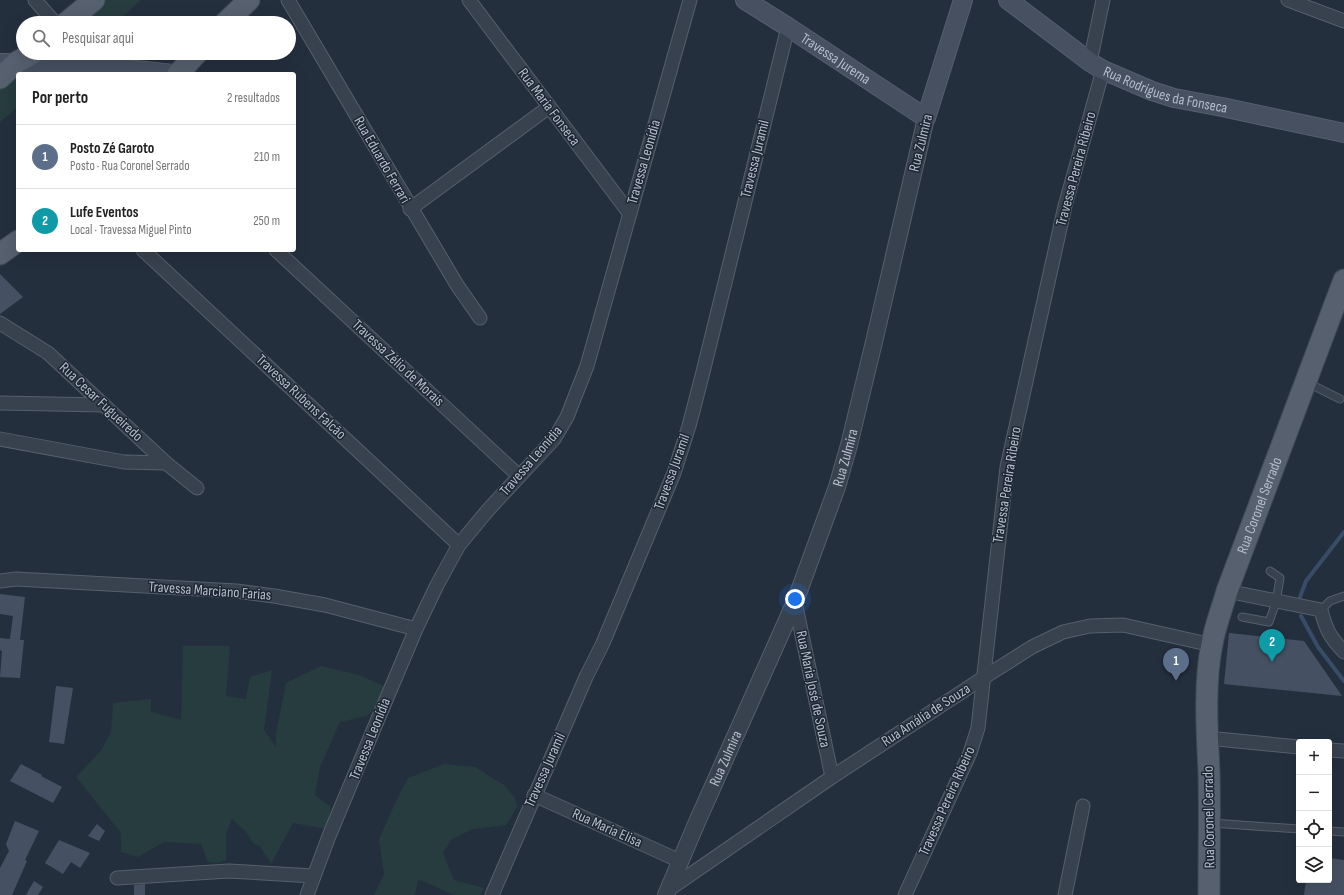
<!DOCTYPE html>
<html lang="pt">
<head>
<meta charset="utf-8">
<style>
	body { margin:0; font-family:"Sofia Sans Condensed",sans-serif; background:#f2f2f2; color:#222 }
	.controls { position:absolute; right:12px; bottom:12px; display:grid; overflow:hidden; border-radius:4px; box-shadow:0 4px 16px #0002 }
	.controls button { width:36px; height:36px; display:grid; place-items:center; padding:0; border:0; border-bottom:1px solid #e0e0e0; background:#fff; color:#222; font:20px sans-serif }
	.you { position:absolute; left:795px; top:599px; width:14px; height:14px; margin:-10px; border:3px solid #fff; border-radius:50%; background:#1a73e8; box-shadow:0 0 0 6px #1a73e833 }
	.badge { display:grid; place-items:center; width:26px; height:26px; border-radius:50%; background:#2563eb; color:#fff; font-size:13px; font-weight:700 }
	.pin { position:absolute; translate:-50% -33px; filter:drop-shadow(0 1px 2px #0008) }
	.pin::after { content:''; position:absolute; top:21px; width:14px; height:12px; background:inherit; clip-path:polygon(0 0,100% 0,50% 100%) }
	.list { margin:0; padding:0; list-style:none }
	h2 { display:flex; justify-content:space-between; align-items:center; height:52px; margin:0; padding:0 16px; font-size:17px }
	h2 small { font-size:13px; font-weight:400; color:#767676 }
	.list li { display:grid; grid-template-columns:26px 1fr auto; gap:12px; align-items:center; box-sizing:border-box; height:64px; padding:0 16px; border-top:1px solid #e0e0e0 }
	.list b { display:block; font-size:15px; white-space:nowrap }
	.list p { margin:0; font-size:13px; white-space:nowrap; color:#767676 }
	.list em { font-size:13px; font-style:normal; color:#767676 }
	.icon { flex:none; width:22px; height:22px; fill:none; stroke:currentColor; stroke-width:2; stroke-linecap:round; stroke-linejoin:round }
	.map { position:relative; flex:none; width:1344px; height:895px; overflow:hidden }
	.search { position:absolute; background:#fff; box-shadow:0 4px 16px #0002; left:16px; top:16px; width:280px; height:44px; display:flex; align-items:center; gap:10px; box-sizing:border-box; padding:0 14px; border-radius:22px; color:#767676; font-size:15px }
	.panel { position:absolute; background:#fff; box-shadow:0 4px 16px #0002; left:16px; top:72px; width:280px; height:180px; border-radius:4px }
	.map>svg:first-child { display:block }
	.green { fill:#263c3f }
	.lines { fill:none; stroke-linecap:round; stroke-linejoin:round }
	.stream { stroke:#394c67; stroke-width:4 }
	.building { fill:#455162 }
	.service-casing { stroke:#565f6c; stroke-width:9 }
	.minor-casing { stroke:#565f6c; stroke-width:15 }
	.tertiary-casing { stroke:#565f6c; stroke-width:18 }
	.secondary-casing { stroke:#565f6c; stroke-width:20 }
	.primary-casing { stroke:#414a57; stroke-width:23 }
	.service { stroke:#38414e; stroke-width:7 }
	.minor { stroke:#38414e; stroke-width:13 }
	.tertiary { stroke:#38414e; stroke-width:16 }
	.secondary { stroke:#465061; stroke-width:18 }
	.primary { stroke:#56606e; stroke-width:21 }
	.labels { text-anchor:middle; dominant-baseline:central; stroke-width:3; stroke-linejoin:round; paint-order:stroke }
	.street-label { font-size:15px; fill:#b4bcc9; stroke:#1d2633 }
</style>
</head>
<body>
<div class="map">
<svg width="1344" height="895" viewBox="0 0 1344 895">
	<rect width="100%" height="100%" fill="#242f3e"/>
	<!-- green -->
	<g class="green">
		<polygon points="94,0 141,0 115,23 68,23"/>
		<polygon points="34,53 80,53 56,74 18,74 18,107 0,122 0,82"/>
		<polygon points="183,646 230,646 226,696 246,699 250,677 272,670 264,730 276,747 276,733 286,683 321,666 359,675 386,687 381,703 367,716 340,722 320,767 315,795 331,807 327,829 293,823 271,864 260,846 253,843 246,832 232,819 226,834 226,860 217,863 208,862 201,844 164,842 138,857 121,852 121,833 76,777 101,751 111,732 113,703 151,699 151,712 181,720"/>
		<polygon points="444,764 475,767 504,785 515,798 517,807 506,825 473,829 452,839 443,853 454,880 484,888 480,895 454,895 418,879 415,895 374,895 384,874 379,839 398,797 408,778"/>
	</g>
	<g class="lines">
		<!-- stream -->
		<g class="stream">
			<polyline points="1300,597 1306,581 1344,532"/>
			<polyline points="1301,616 1318,647 1344,681"/>
		</g>
	</g>
	<!-- building -->
	<g class="building">
		<polygon points="0,274 23,297 0,314"/>
		<polygon points="0,594 25,597 20,640 24,640 20,678 0,677 2,651 0,650 0,638 10,639 13,616 0,614"/>
		<polygon points="1229,633 1304,641 1342,696 1224,684"/>
		<polygon points="56,686 73,688 64,744 49,742"/>
		<polygon points="21,764 42,775 41,776 62,787 53,803 10,781"/>
		<polygon points="15,821 39,831 25,860 27,861 12,895 0,895 0,868 9,851 6,844"/>
		<polygon points="97,824 105,831 99,841 88,836"/>
		<polygon points="59,840 90,853 80,868 71,862 63,874 45,863"/>
		<polygon points="1329,858 1344,860 1344,895 1304,895 1306,880 1329,880"/>
		<polygon points="34,881 43,887 38,895 26,895"/>
		<polygon points="145,884 145,895 134,895 134,885"/>
	</g>
	<g class="lines">
		<defs>
			<g id="service">
				<polyline points="1308,383 1340,399"/>
				<polyline points="1321,610 1330,601 1344,596"/>
				<polyline points="1242,617 1269,622 1276,602 1280,578 1270,571"/>
				<polyline points="1212,823 1299,829"/>
				<polyline points="1329,831 1344,832"/>
			</g>
			<g id="minor">
				<polyline points="35,0 55,23"/>
				<polyline points="288,0 457,285 480,318"/>
				<polyline points="469,0 630,214"/>
				<polyline points="1288,0 1344,21"/>
				<polyline points="1090,62 1103,0"/>
				<polyline points="410,209 549,107"/>
				<polyline points="143,250 459,545"/>
				<polyline points="276,250 519,476"/>
				<polyline points="0,323 48,353 166,463 197,488"/>
				<polyline points="0,403 104,405"/>
				<polyline points="0,439 124,462 166,463"/>
				<polyline points="0,581 16,579 236,591 274,596 325,605 416,629"/>
				<path d="M1227 591 1321 610C1326 630 1330 637 1344 652"/>
				<polyline points="795,602 832,777"/>
				<polyline points="1207,738 1299,747"/>
				<polyline points="1329,750 1344,751"/>
				<polyline points="534,795 680,861"/>
				<polyline points="117,878 229,871 314,876"/>
				<polyline points="668,890 832,777 983,678 1032,647 1063,632 1090,626 1123,625 1212,645"/>
				<polyline points="307,895 329,836 375,726 416,629 437,585 459,545 488,510 554,439 567,417 587,366 690,0"/>
				<polyline points="492,895 586,677 603,643 674,473 689,426 702,376 788,27"/>
				<polyline points="905,895 970,753 978,728 1007,467 1065,206 1103,70"/>
				<polyline points="1065,895 1083,806"/>
			</g>
			<g id="tertiary">
				<path id="s1" d="M666 895 697 822 795 602 837 487 849 445 874 342 926 118"/>
			</g>
			<g id="secondary">
				<path id="s2" d="M745 0 788 27 926 118 963 0"/>
				<path id="s3" d="M1008 0 1090 62 1103 70 1152 91 1174 98 1222 107 1344 133"/>
				<path d="M0 63C58 62 116 67 173 74"/>
			</g>
			<g id="primary">
				<polyline points="66,23 94,0"/>
				<polyline points="225,23 249,0"/>
				<polyline points="178,74 197,53"/>
				<polyline points="0,78 17,62 33,53"/>
				<polyline points="0,254 18,241"/>
				<path id="s4" d="M1209 895C1209 854 1210 812 1209 771 1207 731 1204 682 1212 644 1215 626 1222 609 1227 591L1344 280"/>
			</g>
		</defs>
		<!-- service casing -->
		<use href="#service" class="service-casing"/>
		<!-- minor casing -->
		<use href="#minor" class="minor-casing"/>
		<!-- tertiary casing -->
		<use href="#tertiary" class="tertiary-casing"/>
		<!-- secondary casing -->
		<use href="#secondary" class="secondary-casing"/>
		<!-- primary casing -->
		<use href="#primary" class="primary-casing"/>
		<!-- service -->
		<use href="#service" class="service"/>
		<!-- minor -->
		<use href="#minor" class="minor"/>
		<!-- tertiary -->
		<use href="#tertiary" class="tertiary"/>
		<!-- secondary -->
		<use href="#secondary" class="secondary"/>
		<!-- primary -->
		<use href="#primary" class="primary"/>
	</g>
	<g class="labels">
		<!-- street labels -->
		<g class="street-label">
			<text stroke="none"><textPath href="#s2" startOffset="108">Travessa Jurema</textPath></text>
			<text stroke="none"><textPath href="#s3" startOffset="184">Rua Rodrigues da Fonseca</textPath></text>
			<text transform="translate(549 107) rotate(53)">Rua Maria Fonseca</text>
			<text transform="translate(921 143) rotate(-76)">Rua Zulmira</text>
			<text transform="translate(755 159) rotate(-76)">Travessa Juramil</text>
			<text transform="translate(382 160) rotate(60)">Rua Eduardo Ferrari</text>
			<text transform="translate(644 162) rotate(-74)">Travessa Leonídia</text>
			<text transform="translate(1076 169) rotate(-75)">Travessa Pereira Ribeiro</text>
			<text transform="translate(398 363) rotate(43)">Travessa Zélio de Morais</text>
			<text transform="translate(301 397) rotate(43)">Travessa Rubens Falcão</text>
			<text transform="translate(101 402) rotate(43)">Rua Cesar Fugueiredo</text>
			<text stroke="none"><textPath href="#s1" startOffset="473">Rua Zulmira</textPath></text>
			<text transform="translate(531 461) rotate(-49)">Travessa Leonídia</text>
			<text transform="translate(672 472) rotate(-70)">Travessa Juramil</text>
			<text transform="translate(1007 485) rotate(-81)">Travessa Pereira Ribeiro</text>
			<text stroke="none"><textPath href="#s4" startOffset="398">Rua Coronel Serrado</textPath></text>
			<text transform="translate(210 591) rotate(4)">Travessa Marciano Farias</text>
			<text transform="translate(813 689) rotate(78)">Rua Maria José de Souza</text>
			<text transform="translate(926 715) rotate(-33)">Rua Amália de Souza</text>
			<text transform="translate(370 739) rotate(-68)">Travessa Leonídia</text>
			<text stroke="none"><textPath href="#s1" startOffset="149">Rua Zulmira</textPath></text>
			<text transform="translate(545 770) rotate(-66)">Travessa Juramil</text>
			<text transform="translate(947 801) rotate(-66)">Travessa Pereira Ribeiro</text>
			<text transform="translate(1209 817) rotate(-91)">Rua Coronel Cerrado</text>
			<text transform="translate(607 828) rotate(24)">Rua Maria Elisa</text>
		</g>
	</g>
</svg>
<div class="controls">
<button>+</button>
<button>−</button>
<button><svg class="icon" aria-label="locate" viewBox="0 0 24 24"><circle cx="12" cy="12" r="6"/><path d="M12 2v4M12 18v4M2 12h4M18 12h4"/></svg></button>
<button><svg class="icon" aria-label="layers" viewBox="0 0 24 24"><path d="M12 4l9 5-9 5-9-5zM3 14l9 5 9-5"/></svg></button>
</div>
<div class="you"></div>
<div class="pin badge" style="left:1176px;top:681px;background:#5c6f8a">1</div>
<div class="pin badge" style="left:1272px;top:662px;background:#0f9aa8">2</div>
<div class="search"><svg class="icon" aria-label="search" viewBox="0 0 24 24"><circle cx="10" cy="10" r="6"/><path d="M15 15l6 6"/></svg>Pesquisar aqui</div>
<section class="panel">
<h2>Por perto<small>2 resultados</small></h2>
<ul class="list">
<li><span class="badge" style="background:#5c6f8a">1</span><div><b>Posto Zé Garoto</b><p>Posto · Rua Coronel Serrado</p></div><em>210 m</em></li>
<li><span class="badge" style="background:#0f9aa8">2</span><div><b>Lufe Eventos</b><p>Local · Travessa Miguel Pinto</p></div><em>250 m</em></li>
</ul>
</section>
</div>
</body>
</html>
